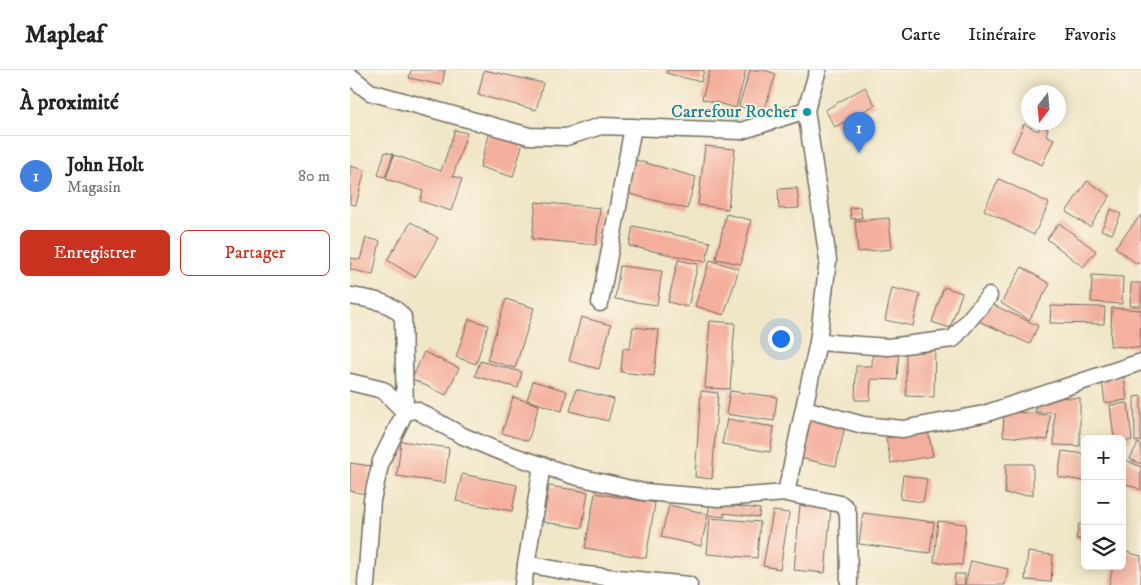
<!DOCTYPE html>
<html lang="fr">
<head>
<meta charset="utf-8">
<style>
	body { margin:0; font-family:"IM FELL DW Pica",serif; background:#f6f6f6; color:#222 }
	.controls { position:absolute; right:15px; bottom:15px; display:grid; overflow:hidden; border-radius:8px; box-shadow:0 2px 12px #0003 }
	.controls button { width:45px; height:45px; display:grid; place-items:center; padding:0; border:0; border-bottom:1px solid #e0e0e0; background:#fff; color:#222; font:25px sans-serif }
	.compass { position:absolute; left:671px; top:15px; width:45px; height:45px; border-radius:50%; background:#fff; box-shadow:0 2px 12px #0003; rotate:196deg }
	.you { position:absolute; left:430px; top:268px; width:18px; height:18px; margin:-12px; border:4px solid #fff; border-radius:50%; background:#1a73e8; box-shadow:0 0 0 8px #1a73e833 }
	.badge { display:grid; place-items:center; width:32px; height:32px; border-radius:50%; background:#c8321e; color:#fff; font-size:16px; font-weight:700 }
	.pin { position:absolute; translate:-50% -41px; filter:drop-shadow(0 1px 2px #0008) }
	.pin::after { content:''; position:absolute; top:26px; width:18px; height:15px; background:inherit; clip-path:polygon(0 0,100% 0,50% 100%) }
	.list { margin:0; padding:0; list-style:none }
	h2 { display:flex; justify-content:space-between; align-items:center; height:65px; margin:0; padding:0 20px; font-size:21px }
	h2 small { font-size:16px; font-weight:400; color:#767676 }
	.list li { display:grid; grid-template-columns:32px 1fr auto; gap:15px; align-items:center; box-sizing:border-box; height:80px; padding:0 20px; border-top:1px solid #e0e0e0 }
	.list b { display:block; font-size:19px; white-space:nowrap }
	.list p { margin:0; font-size:16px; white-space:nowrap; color:#767676 }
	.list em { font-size:16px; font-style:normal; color:#767676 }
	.actions { display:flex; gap:10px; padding:15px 20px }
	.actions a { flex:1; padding:11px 0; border:1px solid #c8321e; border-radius:8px; text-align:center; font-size:18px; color:#c8321e }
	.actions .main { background:#c8321e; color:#fff }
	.icon { flex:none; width:28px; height:28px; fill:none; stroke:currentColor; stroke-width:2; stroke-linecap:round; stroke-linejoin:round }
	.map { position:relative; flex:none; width:791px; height:515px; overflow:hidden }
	header { display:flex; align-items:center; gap:30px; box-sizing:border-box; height:70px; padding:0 25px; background:#fff; border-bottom:1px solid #e0e0e0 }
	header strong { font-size:24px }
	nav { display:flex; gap:28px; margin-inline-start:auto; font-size:18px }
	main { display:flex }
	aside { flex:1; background:#fff }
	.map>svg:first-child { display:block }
	.building { fill:#f4ae9c }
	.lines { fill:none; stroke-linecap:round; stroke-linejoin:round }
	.street-casing { stroke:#706c62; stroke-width:19 }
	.street { stroke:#fff; stroke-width:16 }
	.culture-dot { fill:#0f9aa8; stroke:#fcf5e5; stroke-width:2 }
	.labels { text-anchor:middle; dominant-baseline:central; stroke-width:4; stroke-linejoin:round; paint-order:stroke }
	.culture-label { font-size:18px; fill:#0d838f; stroke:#fcf5e5; text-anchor:end }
</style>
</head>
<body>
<header>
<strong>Mapleaf</strong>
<nav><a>Carte</a><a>Itinéraire</a><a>Favoris</a></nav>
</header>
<main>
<aside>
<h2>À proximité<small></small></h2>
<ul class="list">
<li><span class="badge" style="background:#3f7fe0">1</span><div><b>John Holt</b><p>Magasin</p></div><em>80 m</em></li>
</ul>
<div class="actions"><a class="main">Enregistrer</a><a>Partager</a></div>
</aside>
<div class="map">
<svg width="791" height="515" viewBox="0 0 791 515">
	<rect width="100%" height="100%" fill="#fcf5e5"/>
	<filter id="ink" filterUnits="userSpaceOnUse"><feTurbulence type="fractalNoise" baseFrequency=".02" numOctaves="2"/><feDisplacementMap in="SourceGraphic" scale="10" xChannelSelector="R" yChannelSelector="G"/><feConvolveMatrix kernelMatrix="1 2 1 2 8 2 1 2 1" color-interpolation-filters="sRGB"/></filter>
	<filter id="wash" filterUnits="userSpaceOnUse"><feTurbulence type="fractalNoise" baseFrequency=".0096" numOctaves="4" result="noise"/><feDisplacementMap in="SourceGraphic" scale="20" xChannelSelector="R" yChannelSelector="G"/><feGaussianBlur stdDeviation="1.12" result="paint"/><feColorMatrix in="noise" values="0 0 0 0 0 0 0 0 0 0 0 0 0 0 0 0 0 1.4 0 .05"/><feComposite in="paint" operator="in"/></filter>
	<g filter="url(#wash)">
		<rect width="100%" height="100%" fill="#f0e6c8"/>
		<g id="blocks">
			<!-- building -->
			<g class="building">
				<polygon points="61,0 95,0 92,15 59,8"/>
				<polygon points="134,0 193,13 186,40 128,25"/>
				<polygon points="317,0 354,0 351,12 316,3"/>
				<polygon points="360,0 396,0 386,38 352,29"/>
				<polygon points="400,0 414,0 426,4 413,44 389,36"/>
				<polygon points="515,17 525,35 485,57 475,40"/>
				<polygon points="674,54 688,61 690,56 698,59 696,65 704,69 692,95 662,81"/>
				<polygon points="105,60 117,63 103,106 112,109 101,141 70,131 73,121 36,109 44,85 91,101"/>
				<polygon points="140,62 173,72 163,107 130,97"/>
				<polygon points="355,76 385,79 378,139 348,135"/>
				<polygon points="35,82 43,84 35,107 28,105"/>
				<polygon points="282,89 346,107 337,139 273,122"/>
				<polygon points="0,96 15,100 6,135 0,134"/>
				<polygon points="649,109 699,133 684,165 634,140"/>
				<polygon points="737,111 760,126 740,157 716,142"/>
				<polygon points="447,118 449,138 429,139 428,119"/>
				<polygon points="186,132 250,138 246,175 182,169"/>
				<polygon points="510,137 512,148 501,149 500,138"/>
				<polygon points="761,139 771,144 762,164 751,160"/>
				<polygon points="376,144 401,150 391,194 366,189"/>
				<polygon points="791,145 791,190 787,194 765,177"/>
				<polygon points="539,148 542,179 508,182 505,151"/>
				<polygon points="61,152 88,168 65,207 37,190"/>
				<polygon points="709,153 746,181 733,197 697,169"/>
				<polygon points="283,156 360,172 356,192 279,176"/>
				<polygon points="16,168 30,171 23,205 0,199 1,188 10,190"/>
				<polygon points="328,190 348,194 338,237 318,232"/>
				<polygon points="360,190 389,199 374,245 345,236"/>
				<polygon points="270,196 312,201 307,235 265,229"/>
				<polygon points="672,197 700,214 679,250 651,233"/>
				<polygon points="742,205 773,207 772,234 741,232"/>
				<polygon points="781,213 791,213 791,236 780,236"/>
				<polygon points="594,217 612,223 600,258 582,252"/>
				<polygon points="542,218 570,224 563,256 535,250"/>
				<polygon points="156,229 184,238 165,298 137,290"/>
				<polygon points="635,231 688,256 680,274 626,250"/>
				<polygon points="701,236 755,237 754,254 700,253"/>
				<polygon points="762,238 791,240 790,278 760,276"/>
				<polygon points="231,247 261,255 249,299 219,291"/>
				<polygon points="119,249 138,255 126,294 106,287"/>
				<polygon points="360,251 385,253 380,319 355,318"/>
				<polygon points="283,257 309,260 304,306 271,302 273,278 280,279"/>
				<polygon points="556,274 585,275 584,327 556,326"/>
				<polygon points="523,278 549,280 547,310 521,309 520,330 505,330 506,296 522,296"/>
				<polygon points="74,282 109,298 96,325 62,309"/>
				<polygon points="130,291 172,302 168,318 125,306"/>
				<polygon points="774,307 777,330 755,333 752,310"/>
				<polygon points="183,311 217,321 212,341 177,330"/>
				<polygon points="226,319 264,329 258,351 220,341"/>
				<polygon points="351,321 368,323 362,409 345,407"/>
				<polygon points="380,321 427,327 424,351 376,344"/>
				<polygon points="791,326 791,371 785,372 784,327"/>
				<polygon points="163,327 189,335 178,371 152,363"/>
				<polygon points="686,327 730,328 730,376 704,375 704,342 685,342"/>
				<polygon points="778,333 782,370 772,372 772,369 764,369 760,335"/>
				<polygon points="654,341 700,345 698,370 653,366"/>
				<polygon points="458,348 495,356 486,396 449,388"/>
				<polygon points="377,349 424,357 420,382 372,374"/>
				<polygon points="578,361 583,386 541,393 536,368"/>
				<polygon points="51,371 99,378 95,413 47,406"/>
				<polygon points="788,373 791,375 791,394 780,389"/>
				<polygon points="712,381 735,384 735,411 708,407"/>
				<polygon points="772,388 791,397 791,420 772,412"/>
				<polygon points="0,393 21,396 16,424 0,421"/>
				<polygon points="656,394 683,394 683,425 655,424"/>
				<polygon points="112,404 167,415 162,441 106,431"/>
				<polygon points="553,405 577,409 573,432 550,429"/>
				<polygon points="199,416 238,422 232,458 193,452"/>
				<polygon points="245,423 305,433 296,488 235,478"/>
				<polygon points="360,433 410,439 409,447 374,443 374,447 358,445 351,476 311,467 319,435 358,444"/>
				<polygon points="450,435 481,438 475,503 444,500"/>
				<polygon points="423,441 439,443 430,499 413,496"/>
				<polygon points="513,443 584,452 580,483 509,474"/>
				<polygon points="360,448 410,452 407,488 357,484"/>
				<polygon points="588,451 616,454 612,495 584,492"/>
				<polygon points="729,454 735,455 735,470 726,469"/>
				<polygon points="772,481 791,486 791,515 759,515 763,496 772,496"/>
				<polygon points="678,482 703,485 701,512 675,510"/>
				<polygon points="621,491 658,499 655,515 615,515"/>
				<polygon points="605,504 615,504 614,515 604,515"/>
			</g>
		</g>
	</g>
	<g filter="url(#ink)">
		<use href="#blocks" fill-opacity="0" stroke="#706c62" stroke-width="1"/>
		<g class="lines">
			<defs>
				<g id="street">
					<polyline points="0,6 20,22 179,66 216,67 251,56 391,61 456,40"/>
					<path d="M0 226C19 229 41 231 53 247L55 342 31 391 22 430 16 515"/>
					<polyline points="250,233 283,57"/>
					<polyline points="468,272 538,277 603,269 639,226"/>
					<polyline points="0,312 33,320 55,342 66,340 113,366 146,380 224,406 294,422 369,428 436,423 491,434 496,438 498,444 499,515"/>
					<polyline points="455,339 513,355 553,359 634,344 791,292"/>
					<polyline points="436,423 468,272 478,190 456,40 468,0"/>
					<polyline points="176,494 236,505 339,515"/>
					<polyline points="173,515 192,395"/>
				</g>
			</defs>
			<!-- street casing -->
			<use href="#street" class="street-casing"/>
			<!-- street -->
			<use href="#street" class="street"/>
		</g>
	</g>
	<!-- markers -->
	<circle class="culture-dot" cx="457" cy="42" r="5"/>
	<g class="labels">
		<!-- culture labels -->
		<g class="culture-label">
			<text x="447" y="42">Carrefour Rocher</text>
		</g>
	</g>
</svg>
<div class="controls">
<button>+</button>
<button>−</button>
<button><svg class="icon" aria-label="layers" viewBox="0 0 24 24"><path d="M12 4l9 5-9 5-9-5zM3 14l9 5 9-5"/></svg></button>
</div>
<svg class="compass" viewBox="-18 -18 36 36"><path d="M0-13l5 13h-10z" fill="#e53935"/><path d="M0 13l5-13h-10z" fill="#767676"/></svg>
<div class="you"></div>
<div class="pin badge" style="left:509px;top:83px;background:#3f7fe0">1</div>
</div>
</main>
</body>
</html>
